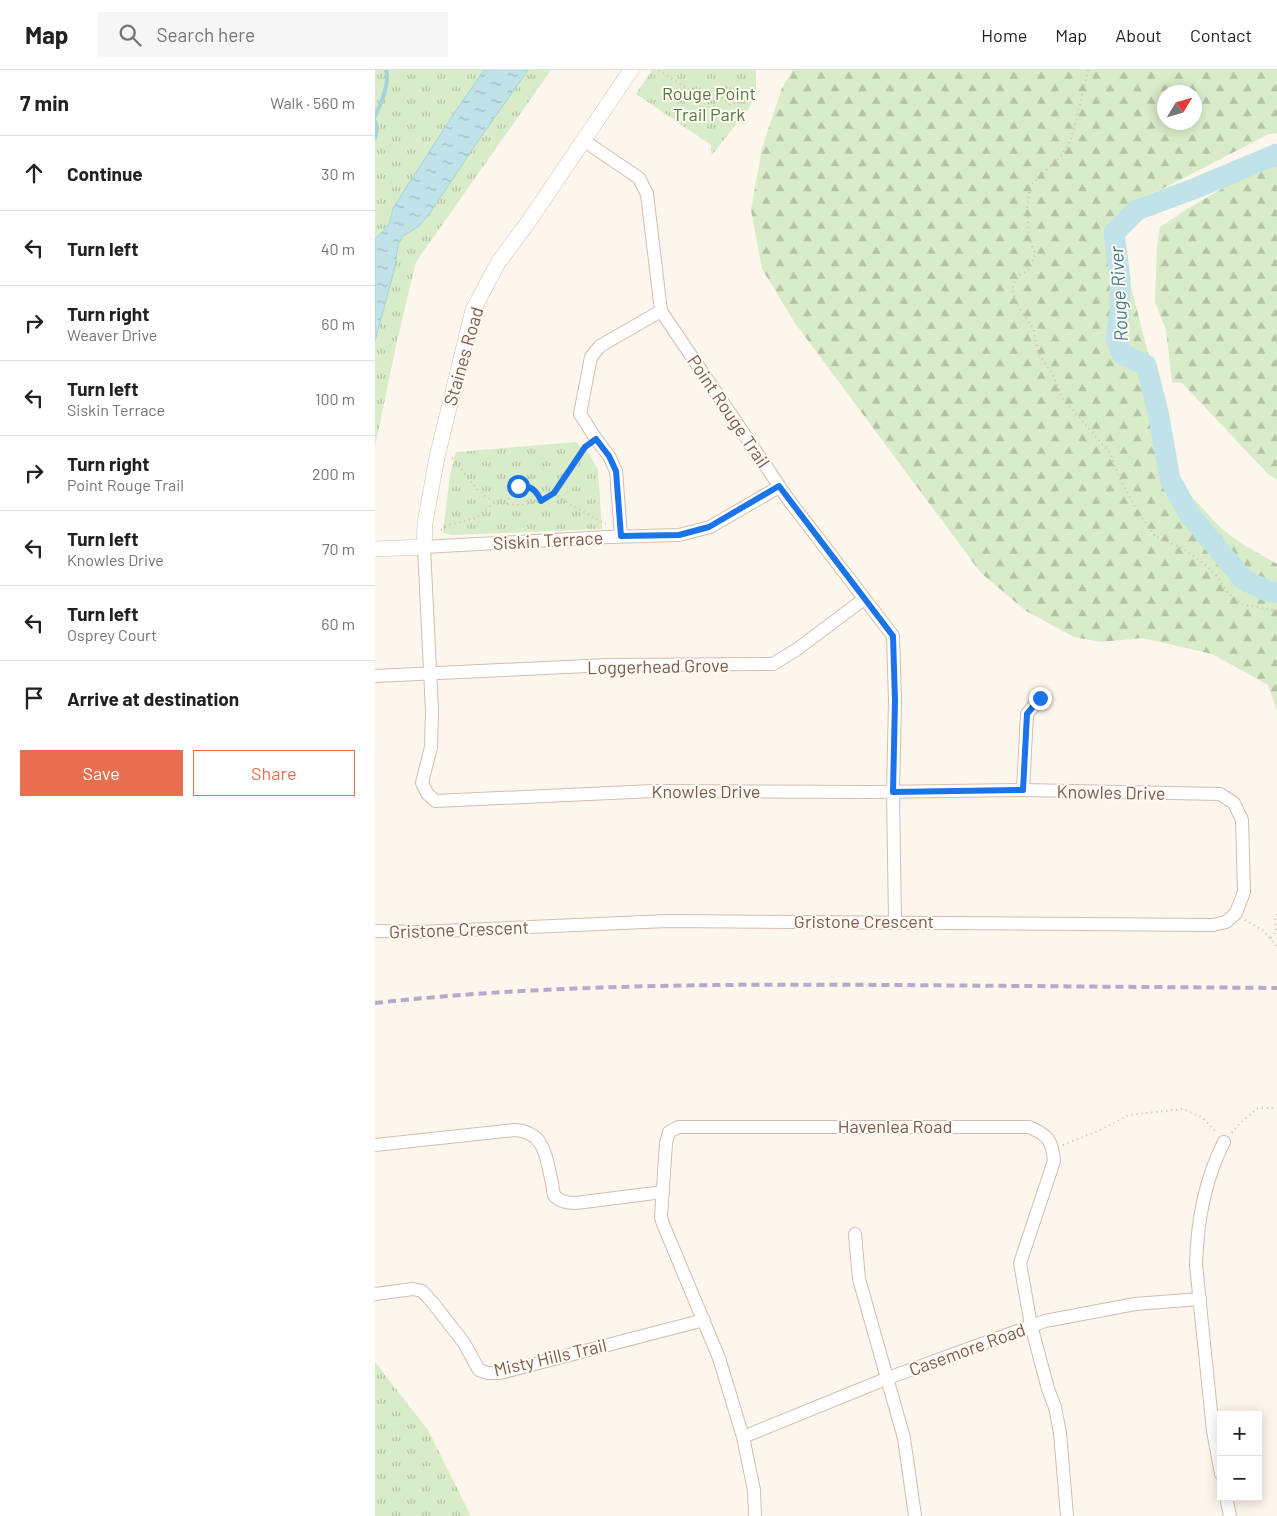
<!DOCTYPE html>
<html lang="en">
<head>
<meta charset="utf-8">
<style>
	body { margin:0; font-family:Barlow,sans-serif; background:#f6f6f6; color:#202124 }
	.controls { position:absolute; right:15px; bottom:15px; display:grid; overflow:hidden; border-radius:0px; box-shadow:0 2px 12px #0003 }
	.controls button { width:45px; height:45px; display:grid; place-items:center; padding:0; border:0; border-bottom:1px solid #e0e0e0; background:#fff; color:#202124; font:25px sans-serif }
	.compass { position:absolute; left:782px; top:15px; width:45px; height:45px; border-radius:50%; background:#fff; box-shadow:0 2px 12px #0003; rotate:52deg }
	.stop { position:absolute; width:15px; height:15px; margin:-11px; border:4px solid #1a73e8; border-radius:50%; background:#fff }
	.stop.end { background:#1a73e8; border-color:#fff; box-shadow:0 1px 5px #0008 }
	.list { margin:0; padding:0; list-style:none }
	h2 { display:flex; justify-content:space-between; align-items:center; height:65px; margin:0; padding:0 20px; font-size:21px }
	h2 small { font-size:16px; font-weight:400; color:#757577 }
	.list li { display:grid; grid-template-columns:32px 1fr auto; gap:15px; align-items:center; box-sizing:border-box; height:75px; padding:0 20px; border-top:1px solid #e0e0e0 }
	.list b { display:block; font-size:19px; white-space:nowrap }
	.list p { margin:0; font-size:16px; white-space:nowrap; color:#757577 }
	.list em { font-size:16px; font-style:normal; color:#757577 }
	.actions { display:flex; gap:10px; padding:15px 20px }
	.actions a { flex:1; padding:11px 0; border:1px solid #e76f51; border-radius:0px; text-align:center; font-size:18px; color:#e76f51 }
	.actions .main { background:#e76f51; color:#fff }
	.icon { flex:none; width:28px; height:28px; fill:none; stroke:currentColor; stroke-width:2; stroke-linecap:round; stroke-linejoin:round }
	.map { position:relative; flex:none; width:902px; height:1446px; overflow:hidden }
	header { display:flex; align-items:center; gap:30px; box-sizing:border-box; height:70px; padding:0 25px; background:#fff; border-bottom:1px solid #e0e0e0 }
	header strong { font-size:24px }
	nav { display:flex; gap:28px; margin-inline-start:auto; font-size:18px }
	.search { width:350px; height:45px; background:#f6f6f6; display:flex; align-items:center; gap:12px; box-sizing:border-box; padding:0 18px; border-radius:0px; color:#757577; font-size:19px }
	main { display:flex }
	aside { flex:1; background:#fff }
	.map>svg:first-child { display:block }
	.forest { fill:url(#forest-firs); fill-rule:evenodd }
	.park { fill:url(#park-tufts) }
	.water { fill:url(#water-ripples); stroke:#a5d3da }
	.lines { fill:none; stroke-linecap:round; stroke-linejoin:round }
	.stream { stroke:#a5d3da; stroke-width:4 }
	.river { stroke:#bfe3e8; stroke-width:21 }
	.minor-casing { stroke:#d1beb0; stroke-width:14 }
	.tertiary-casing { stroke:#d1beb0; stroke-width:16 }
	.path { stroke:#d9b8a5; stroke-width:2; stroke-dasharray:1 4; stroke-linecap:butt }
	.minor { stroke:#fff; stroke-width:12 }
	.tertiary { stroke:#fff; stroke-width:15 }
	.rail { stroke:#b9a8c9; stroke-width:4; stroke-dasharray:8 5; stroke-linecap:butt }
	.route { stroke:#1a73e8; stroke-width:6 }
	.labels { text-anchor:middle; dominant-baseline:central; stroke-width:4; stroke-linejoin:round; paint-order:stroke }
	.park-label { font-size:18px; fill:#537a41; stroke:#fffaf3 }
	.street-label { font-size:18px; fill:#7a5c4d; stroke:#fffaf3 }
	.water-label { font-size:19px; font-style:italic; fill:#437c86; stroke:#fffaf3 }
</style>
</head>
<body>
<header>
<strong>Map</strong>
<div class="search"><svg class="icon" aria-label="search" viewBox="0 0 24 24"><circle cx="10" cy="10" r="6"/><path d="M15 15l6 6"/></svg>Search here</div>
<nav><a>Home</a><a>Map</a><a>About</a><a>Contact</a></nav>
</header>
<main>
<aside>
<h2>7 min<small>Walk · 560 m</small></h2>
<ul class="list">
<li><svg class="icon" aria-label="ahead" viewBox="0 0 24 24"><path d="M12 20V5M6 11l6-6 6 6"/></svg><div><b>Continue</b></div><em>30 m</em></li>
<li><svg class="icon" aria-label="left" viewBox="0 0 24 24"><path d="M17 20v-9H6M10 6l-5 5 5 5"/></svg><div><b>Turn left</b></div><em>40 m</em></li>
<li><svg class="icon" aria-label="right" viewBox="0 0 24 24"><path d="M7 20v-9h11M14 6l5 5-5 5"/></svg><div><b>Turn right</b><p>Weaver Drive</p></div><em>60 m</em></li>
<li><svg class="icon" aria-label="left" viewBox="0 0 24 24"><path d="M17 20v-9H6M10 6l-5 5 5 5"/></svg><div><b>Turn left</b><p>Siskin Terrace</p></div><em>100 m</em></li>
<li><svg class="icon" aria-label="right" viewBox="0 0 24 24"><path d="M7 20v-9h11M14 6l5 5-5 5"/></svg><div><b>Turn right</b><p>Point Rouge Trail</p></div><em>200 m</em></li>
<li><svg class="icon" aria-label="left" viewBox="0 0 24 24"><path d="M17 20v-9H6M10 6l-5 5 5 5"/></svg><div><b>Turn left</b><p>Knowles Drive</p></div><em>70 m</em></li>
<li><svg class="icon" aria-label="left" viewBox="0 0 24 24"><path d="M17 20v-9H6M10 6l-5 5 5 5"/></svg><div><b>Turn left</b><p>Osprey Court</p></div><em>60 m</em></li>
<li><svg class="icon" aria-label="arrive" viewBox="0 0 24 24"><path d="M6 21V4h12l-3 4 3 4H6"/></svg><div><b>Arrive at destination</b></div></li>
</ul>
<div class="actions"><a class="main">Save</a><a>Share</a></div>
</aside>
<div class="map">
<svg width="902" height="1446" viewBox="0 0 902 1446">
	<defs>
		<pattern id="forest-firs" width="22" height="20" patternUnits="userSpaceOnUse" patternTransform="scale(1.25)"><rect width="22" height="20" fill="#d8ecc9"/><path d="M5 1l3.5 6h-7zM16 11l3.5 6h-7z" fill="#b4c2a5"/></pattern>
		<pattern id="park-tufts" width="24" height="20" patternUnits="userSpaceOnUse" patternTransform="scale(1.25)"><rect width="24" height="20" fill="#d8ecc9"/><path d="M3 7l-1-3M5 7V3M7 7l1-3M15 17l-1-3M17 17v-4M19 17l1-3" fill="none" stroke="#b4c2a5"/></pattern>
		<pattern id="water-ripples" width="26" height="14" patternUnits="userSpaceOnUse" patternTransform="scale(1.25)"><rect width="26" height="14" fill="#bfe3e8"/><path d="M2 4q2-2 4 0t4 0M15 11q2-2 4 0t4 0" fill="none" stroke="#a0bbbe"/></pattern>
	</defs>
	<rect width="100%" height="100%" fill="#fdf6ec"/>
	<!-- forest -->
	<g class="forest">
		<path d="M418 0H902V63L894 64 785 120 766 127 755 137 747 155 746 187 755 213 778 302 792 385 816 426 847 459 869 475 902 494V641L893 615 837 584 767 568 726 572 699 567 651 541 606 503 420 253 387 199 376 140 387 78 407 18ZM820 22V52H790V22Z"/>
		<polygon points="902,86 902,409 894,405 807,313 797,312 791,260 780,232 782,175 785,157 809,141"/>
	</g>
	<!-- park -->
	<g class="park">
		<polygon points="0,0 176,0 41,192 22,271 0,377"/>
		<polygon points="277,0 381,0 381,24 374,38 337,85 336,75 261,24"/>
		<polygon points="201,372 215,385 223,400 227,459 77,465 68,463 75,404 81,382"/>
		<polygon points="0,1292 53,1360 96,1446 0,1446"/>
	</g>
	<!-- water -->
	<path class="water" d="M109 0H153L101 74 55 143 44 156 28 166 23 175 20 197 0 271V169C14 155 14 158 18 138L78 45Z"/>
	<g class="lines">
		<!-- stream -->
		<g class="stream">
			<path d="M0 46C6 33 15 14 11 0"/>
			<polyline points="0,51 2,58 0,68"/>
		</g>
		<!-- river -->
		<polyline class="river" points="902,84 821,118 762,140 739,163 745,209 745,242 741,268 747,284 771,295 783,342 795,409 814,444 868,509 892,521 902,523"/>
		<defs>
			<g id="minor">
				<polyline points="208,70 264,108 272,124 286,241 413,429 518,566 520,631 518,722 520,851"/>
				<polyline points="246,466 241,401 234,386 221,369 205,344 216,287 225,276 286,241"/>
				<polyline points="0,606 233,595 398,594 421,580 489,529"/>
				<polyline points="648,720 652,644 665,628"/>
				<polyline points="0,861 45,862 292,851 838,855 851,852 861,843 869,822 867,750 859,733 845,724 648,720 497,722 278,721 60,731 52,723 47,713 56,677 57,641 49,477 233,467 304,465 335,457 404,417"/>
				<path d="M0 1075 140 1060C171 1062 171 1088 177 1113 178 1117 178 1122 179 1125 184 1132 193 1133 201 1133L288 1122"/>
				<polyline points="480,1164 484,1209 529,1368 540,1446"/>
				<polyline points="0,1224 38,1219 47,1221 58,1233 89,1273 104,1300 113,1303 125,1303 329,1250"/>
				<polyline points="368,1367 513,1308 670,1251 760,1234 825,1229"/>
				<path d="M846 1404 838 1361 821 1195C822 1153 830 1109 849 1072"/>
				<polyline points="851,1427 855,1446"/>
				<path d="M380 1446 379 1420 368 1367 344 1288 288 1154 286 1147 291 1073 294 1062 303 1057H654C673 1065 677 1070 679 1091L645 1193 656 1255 673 1319 680 1337 685 1363 692 1446"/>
			</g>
			<polyline id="tertiary" points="0,479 49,477 50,453 62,387 98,240 123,193 154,151 256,0"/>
		</defs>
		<!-- minor casing -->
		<use href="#minor" class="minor-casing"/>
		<!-- tertiary casing -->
		<use href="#tertiary" class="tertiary-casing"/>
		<!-- path -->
		<g class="path">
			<polyline points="284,0 314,20 345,26 355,35 361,32 363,24 358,19 345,26"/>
			<polyline points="713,0 697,67 687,85 655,116 652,139 654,167 660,184 655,199 641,207 637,220 644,238 658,258 663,282 678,305 687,328 734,382 747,413 763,442 780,466 807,478 832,496 843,507 851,521 866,534 902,541"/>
			<polyline points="77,388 103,420 113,428 123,434 150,435 166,431 179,423 210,377"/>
			<polyline points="179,423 196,435 231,454"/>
			<path d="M132 434 137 420 146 415C156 415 162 421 166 430"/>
			<polyline points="66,460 74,455 101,448 120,432"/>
			<polyline points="870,850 889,861 902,877"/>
			<polyline points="896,868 901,862 900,849 902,844"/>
			<polyline points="857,1063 864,1054 883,1038 902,1038"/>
			<polyline points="688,1075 725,1060 754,1045 808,1039 828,1048 841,1062"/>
		</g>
		<!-- minor -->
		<use href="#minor" class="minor"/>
		<!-- tertiary -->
		<use href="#tertiary" class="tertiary"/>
		<!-- rail -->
		<path class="rail" d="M0 933C173 914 347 914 521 915 648 916 775 917 902 918"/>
	</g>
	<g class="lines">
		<!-- route -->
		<path class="route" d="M143 416C155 414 162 421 166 431L179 423 210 377 221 369 234 386 241 401 246 466 304 465 334 457 404 416 518 566 520 631 518 722 648 720 652 644 665 628"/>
	</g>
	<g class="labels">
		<!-- park labels -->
		<g class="park-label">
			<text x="334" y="23">Rouge Point<tspan x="334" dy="21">Trail Park</tspan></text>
		</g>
		<!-- street labels -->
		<g class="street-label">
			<text transform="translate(88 286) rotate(-74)">Staines Road</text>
			<text transform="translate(354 341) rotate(56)">Point Rouge Trail</text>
			<text transform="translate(173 470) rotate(-3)">Siskin Terrace</text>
			<text transform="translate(283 596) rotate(-1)">Loggerhead Grove</text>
			<text x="331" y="721">Knowles Drive</text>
			<text transform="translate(736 722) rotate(1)">Knowles Drive</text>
			<text x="489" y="851">Gristone Crescent</text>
			<text transform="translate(84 859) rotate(-2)">Gristone Crescent</text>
			<text x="520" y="1056">Havenlea Road</text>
			<text transform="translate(592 1279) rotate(-20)">Casemore Road</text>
			<text transform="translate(175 1287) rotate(-13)">Misty Hills Trail</text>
		</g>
		<!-- water labels -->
		<g class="water-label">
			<text transform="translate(743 224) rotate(-93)">Rouge River</text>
		</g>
	</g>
</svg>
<div class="controls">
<button>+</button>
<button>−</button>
</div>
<svg class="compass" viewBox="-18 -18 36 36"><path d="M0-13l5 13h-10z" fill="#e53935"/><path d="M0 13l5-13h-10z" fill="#757577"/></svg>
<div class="stop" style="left:143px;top:416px"></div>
<div class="stop end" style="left:665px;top:628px"></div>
</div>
</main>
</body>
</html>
